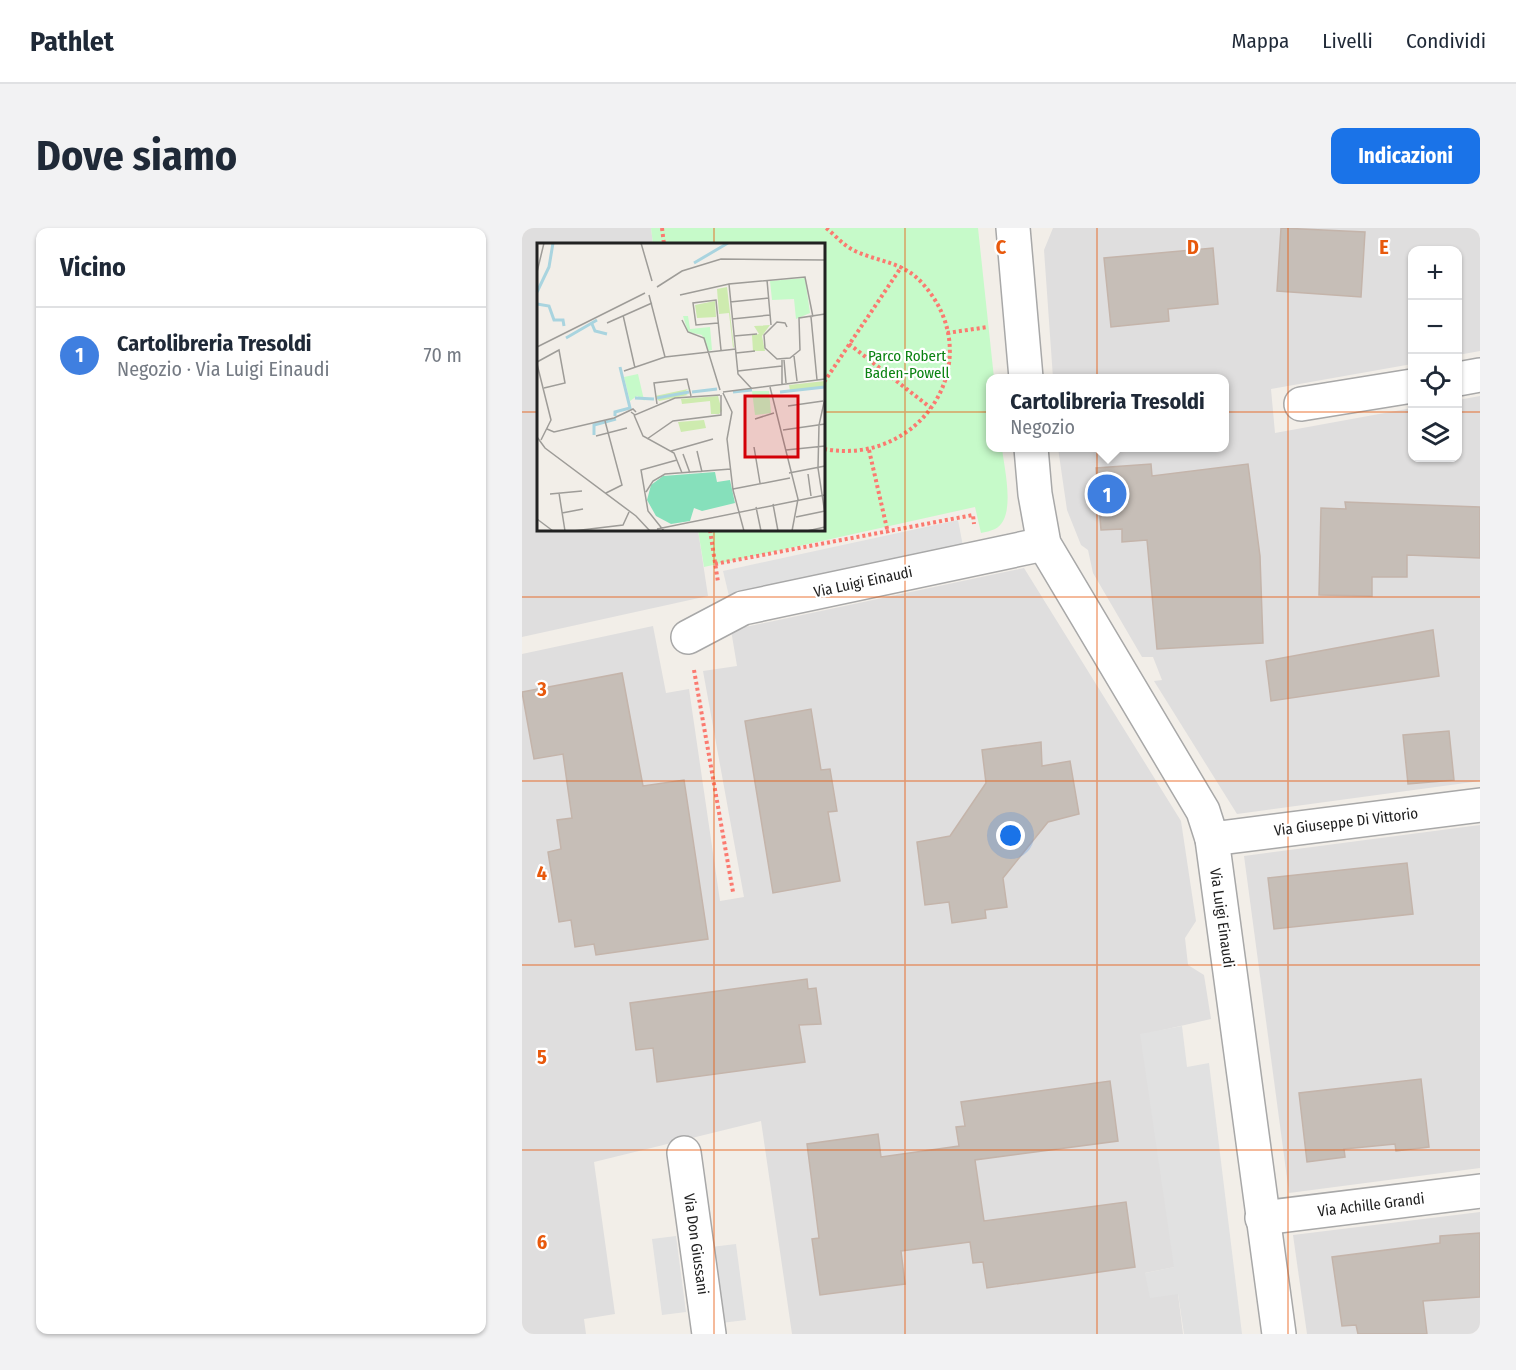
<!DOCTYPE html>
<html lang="it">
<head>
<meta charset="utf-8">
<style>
	body { margin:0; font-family:"Fira Sans Condensed",sans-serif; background:#f2f2f3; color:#1f2937 }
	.controls { position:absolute; right:18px; top:18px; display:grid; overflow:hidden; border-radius:12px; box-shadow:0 2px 4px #0004 }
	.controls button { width:54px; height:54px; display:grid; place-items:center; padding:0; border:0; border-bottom:2px solid #e0e1e3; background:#fff; color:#1f2937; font:30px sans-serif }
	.you { position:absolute; left:489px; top:608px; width:21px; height:21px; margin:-15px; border:4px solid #fff; border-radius:50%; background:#1a73e8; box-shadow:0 0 0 9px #1a73e833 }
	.badge { display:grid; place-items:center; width:39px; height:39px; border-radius:50%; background:#1a73e8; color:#fff; font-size:20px; font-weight:700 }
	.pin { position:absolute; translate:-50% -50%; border:3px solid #fff; box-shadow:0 2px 6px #0006 }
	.popup { position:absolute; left:464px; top:146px; width:243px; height:78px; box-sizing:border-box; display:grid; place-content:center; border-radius:12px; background:#fff; filter:drop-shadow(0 2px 4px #0005); font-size:20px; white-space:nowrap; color:#747a83 }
	.popup b { font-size:22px; color:#1f2937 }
	.popup::after { content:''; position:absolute; left:50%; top:100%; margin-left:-12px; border:12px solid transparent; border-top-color:#fff }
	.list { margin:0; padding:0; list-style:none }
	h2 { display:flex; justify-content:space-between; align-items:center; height:78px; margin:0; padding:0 24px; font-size:26px }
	h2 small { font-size:20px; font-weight:400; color:#747a83 }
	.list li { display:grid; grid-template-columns:39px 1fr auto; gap:18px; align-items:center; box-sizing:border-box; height:96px; padding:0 24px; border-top:2px solid #e0e1e3 }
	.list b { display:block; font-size:22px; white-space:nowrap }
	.list p { margin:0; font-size:20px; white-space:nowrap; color:#747a83 }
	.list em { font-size:20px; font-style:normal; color:#747a83 }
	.icon { flex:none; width:33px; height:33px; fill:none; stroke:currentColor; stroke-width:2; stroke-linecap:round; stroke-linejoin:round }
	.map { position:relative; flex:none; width:958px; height:1106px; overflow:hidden; border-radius:12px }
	header { display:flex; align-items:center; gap:36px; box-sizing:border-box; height:84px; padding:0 30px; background:#fff; border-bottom:2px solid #e0e1e3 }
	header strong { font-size:28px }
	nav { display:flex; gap:33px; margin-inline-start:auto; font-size:21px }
	.intro { display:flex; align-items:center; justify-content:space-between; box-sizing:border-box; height:144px; padding:0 36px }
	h1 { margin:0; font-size:42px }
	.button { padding:15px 27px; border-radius:12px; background:#1a73e8; color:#fff; font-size:21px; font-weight:700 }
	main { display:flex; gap:36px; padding:0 36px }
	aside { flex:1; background:#fff; border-radius:12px; box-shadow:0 2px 4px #0004 }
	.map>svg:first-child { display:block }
	.residential { fill:#dfdede }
	.park { fill:#c6fac9 }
	.parking { fill:#e1e1e1 }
	.building { fill:#c6beb7; stroke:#c4b4aa; stroke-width:1.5 }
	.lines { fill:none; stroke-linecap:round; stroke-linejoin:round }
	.minor-casing { stroke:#a8a8a8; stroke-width:36 }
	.path { stroke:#fb7a70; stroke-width:4; stroke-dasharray:3 3; stroke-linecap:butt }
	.minor { stroke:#fff; stroke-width:33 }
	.grid { fill:none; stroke:#e8590c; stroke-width:1.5; stroke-opacity:0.55 }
	.labels { text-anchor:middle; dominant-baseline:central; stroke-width:4.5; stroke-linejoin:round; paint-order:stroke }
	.park-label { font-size:15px; fill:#0b8312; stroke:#fff }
	.street-label { font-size:15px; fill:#212121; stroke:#fff }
	.inset-river { fill:none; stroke:#a9d4df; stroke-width:3 }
	.inset-road { fill:none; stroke:#9e9c98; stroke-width:1.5 }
	.view { fill:#d30007; fill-opacity:0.15; stroke:#d30007; stroke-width:3 }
	.inset-edge { fill:none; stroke:#212121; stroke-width:3 }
	.grid-label { font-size:20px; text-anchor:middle; font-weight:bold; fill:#e8590c; stroke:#fff; stroke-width:4.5; stroke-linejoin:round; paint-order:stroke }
</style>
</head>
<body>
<header>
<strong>Pathlet</strong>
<nav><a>Mappa</a><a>Livelli</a><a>Condividi</a></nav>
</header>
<div class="intro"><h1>Dove siamo</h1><a class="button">Indicazioni</a></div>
<main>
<aside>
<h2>Vicino<small></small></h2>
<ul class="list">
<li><span class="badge" style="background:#3f7fe0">1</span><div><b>Cartolibreria Tresoldi</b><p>Negozio · Via Luigi Einaudi</p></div><em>70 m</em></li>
</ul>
</aside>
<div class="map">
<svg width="958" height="1106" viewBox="0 0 958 1106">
	<rect width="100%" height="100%" fill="#f2eee8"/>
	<!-- residential -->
	<g class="residential">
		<polygon points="0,0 129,0 131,16 16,16 16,302 176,302 186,368 0,409"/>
		<polygon points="531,0 958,0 958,123 936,127 936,22 890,22 890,136 749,161 753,205 890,180 890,230 936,230 936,172 958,168 958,553 715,586 632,453 640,452 631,429 620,429 571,345 566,322 559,317 545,282 536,220 702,220 702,150 531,150 522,22"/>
		<polygon points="502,340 659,593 674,693 663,710 666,737 682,747 689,791 619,807 653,1039 623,1045 656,1066 661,1106 270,1106 239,893 72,934 93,1086 62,1091 64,1106 0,1106 0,426 131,398 144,465 167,461 198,673 222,669 181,443 215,438 209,402"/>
		<polygon points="958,597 958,940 767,965 722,628"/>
		<polygon points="958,984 958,1106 785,1106 771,1007"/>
	</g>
	<!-- park -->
	<path class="park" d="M129 0H456L472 150H468V220H480C482 240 495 290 473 301 469 303 463 304 459 305L453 279 182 339 176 302H302V16H131Z"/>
	<!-- parking -->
	<g class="parking">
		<polygon points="436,292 441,318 207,368 201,343"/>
		<polygon points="660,798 665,839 687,835 720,1106 662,1106 656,1066 628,1070 623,1045 652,1039 618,806"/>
		<polygon points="154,1008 164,1084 140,1087 130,1011"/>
		<polygon points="214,1016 224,1092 199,1095 189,1019"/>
	</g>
	<!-- building -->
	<g class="building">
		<polygon points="759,0 843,4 839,69 755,63"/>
		<polygon points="691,20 696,76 646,81 647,93 589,99 582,30"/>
		<polygon points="629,236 630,248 726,236 738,328 741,415 635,421 625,312 600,314 600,301 579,302 574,240"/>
		<polygon points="823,274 958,279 958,330 885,327 885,349 850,349 850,368 797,367 799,280 824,281"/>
		<polygon points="911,402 917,448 749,473 744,433"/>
		<polygon points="100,445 121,558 162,552 186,711 74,727 72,716 53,719 49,692 37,694 26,624 39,621 35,592 50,590 41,526 12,531 0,464"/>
		<polygon points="289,481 299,542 308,541 315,583 306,584 318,653 251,665 223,493"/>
		<polygon points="927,503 932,552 886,556 881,507"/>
		<polygon points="519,514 520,538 548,533 557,586 526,594 481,650 485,679 463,682 464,690 430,695 427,674 403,677 395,614 428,608 464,555 460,522"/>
		<polygon points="885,635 891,686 752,701 746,650"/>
		<polygon points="285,751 286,761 294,760 299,796 277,797 283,834 135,854 131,820 114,822 108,775"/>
		<polygon points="899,851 907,919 874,923 873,916 822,921 823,929 785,934 777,865"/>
		<polygon points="588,853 596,913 453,932 462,993 604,974 613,1039 465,1060 461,1034 451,1035 448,1014 379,1023 383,1056 298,1067 290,1011 297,1010 285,916 356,906 359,929 437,918 434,899 443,898 439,874"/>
		<polygon points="958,1005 958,1069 901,1073 905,1106 836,1106 834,1097 820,1098 810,1029 918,1015 918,1008"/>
	</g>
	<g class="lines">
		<defs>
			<g id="minor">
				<polyline points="491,0 504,150"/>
				<polyline points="936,151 958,147"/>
				<polyline points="779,176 890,158"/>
				<polyline points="509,220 513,266 522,316 681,583 690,611 757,1106"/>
				<polyline points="166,409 221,380 522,316"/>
				<polyline points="690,611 958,577"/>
				<polyline points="162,925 187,1106"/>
				<polyline points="740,990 958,963"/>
			</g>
		</defs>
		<!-- minor casing -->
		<use href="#minor" class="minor-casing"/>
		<!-- path -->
		<g class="path">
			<polyline points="140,0 142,16"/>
			<polyline points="425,105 466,99"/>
			<polyline points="327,116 409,180"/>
			<polyline points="302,154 380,38"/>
			<path d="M302 221C400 239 468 131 401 56 382 34 357 34 333 23 322 18 313 7 304 0"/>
			<polyline points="347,222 366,305"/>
			<polyline points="188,302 196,354"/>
			<polyline points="193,336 451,287 452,296"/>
			<polyline points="172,442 211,664"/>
		</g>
		<!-- minor -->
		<use href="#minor" class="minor"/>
	</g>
	<!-- grid -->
	<path class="grid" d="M192 0V16M383 0V1106M575 0V1106M766 0V1106M0 184H16M302 184H890M936 184H958M192 302V1106M0 369H958M0 553H958M0 737H958M0 922H958"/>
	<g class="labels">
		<!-- park labels -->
		<g class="park-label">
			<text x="385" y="128">Parco Robert<tspan x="385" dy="17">Baden-Powell</tspan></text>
		</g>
		<!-- street labels -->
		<g class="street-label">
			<text transform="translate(341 354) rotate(-12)">Via Luigi Einaudi</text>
			<text transform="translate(824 594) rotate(-7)">Via Giuseppe Di Vittorio</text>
			<text transform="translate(700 690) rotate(82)">Via Luigi Einaudi</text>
			<text transform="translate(849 977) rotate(-7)">Via Achille Grandi</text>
			<text transform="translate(174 1016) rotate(82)">Via Don Giussani</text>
		</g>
	</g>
	<!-- overview -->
	<g transform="translate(15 15)">
		<rect width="288" height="288" fill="#f2eee8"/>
		<path d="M190 44 197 104 196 105 192 70 182 71 180 46ZM178 58 179 74 160 75 158 62ZM233 82 225 93 228 108H216L215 92 222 91 217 83ZM288 138V144L253 148 252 142ZM151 146 147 150 151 152 122 158 118 153ZM181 153 185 168 182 171H174L173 158 145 161 144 156ZM167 177 169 185 144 189 141 179Z" fill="#ceebaf"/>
		<path d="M268 35 273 70 259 76 257 56 235 57 233 38ZM146 73H151L153 86 173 84 175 107 171 108 165 92 151 89ZM101 131 107 157 108 158 100 153 93 158 87 134ZM215 148H232L234 170 218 172Z" fill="#c6fac9"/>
		<path d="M178 229 180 239 193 237 198 260 165 268 157 265 153 278 134 281 119 273 110 257 114 242 126 233Z" fill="#86e0bb"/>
		<path class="inset-river" d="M157 20 191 0M0 49 12 24 16 0M0 61 12 63 17 77H26L27 83M55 81 58 88 70 91M29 95 60 77M155 149 180 146M196 149 215 147M243 149 288 144M98 155 117 156M120 155 152 149M78 173V169L93 165 83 124M57 192V182L79 176"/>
		<path class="inset-road" d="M104 0 115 38M0 29 7 0M230 37 234 82M120 44 145 28 184 16 288 17M112 52 128 114M143 52 192 41M193 59 232 55M86 72 98 125M274 74 280 137M195 76 233 72M145 77 151 89 167 95 183 147M70 80 115 60M181 80 159 82 156 60 179 57 184 107M250 84 248 80 240 79 227 92 228 105 240 116 253 115 263 107 262 75 288 71M197 93 220 91M0 104 108 50M199 110 218 108M257 113 260 138M245 117V141M247 117 249 140M0 119 22 107 28 140 7 145M0 121 14 177 4 197M87 128 128 114 199 106M201 128 245 123M233 144 261 256 255 288M215 146 201 131 192 41 268 34 276 74M186 149 288 136M186 150 195 169 190 196 196 247 207 288M288 155 282 182 281 225 288 271M120 161 117 140 150 136 154 153M251 163 286 158M94 169 98 172 138 155 183 152M97 172 106 193 137 210 145 230M218 176 237 170M68 178 85 242 69 250M10 186 17 189 77 175 96 166 99 169M246 187 288 181M59 193 90 185M0 194 8 205 99 273 113 288M110 196 136 178 184 172V152M217 204 223 240M249 207 288 203M134 208 176 196M160 208 165 229M146 211 153 230M252 230 288 223M271 231 274 253M196 246 253 235M109 249 116 238 128 231 194 226M22 250 28 288M13 251 45 248M236 261 241 288M219 264 224 288M25 270 46 266M259 274 288 268M0 276 16 288M120 286 288 252M36 288 86 282 92 269M127 288 111 268 104 227 140 217M270 288 288 284"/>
		<path class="view" d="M208 153H261V214H208Z"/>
		<rect width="288" height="288" class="inset-edge"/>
	</g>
	<g class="grid-label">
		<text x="479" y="26">C</text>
		<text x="671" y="26">D</text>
		<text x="862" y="26">E</text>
		<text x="20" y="468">3</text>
		<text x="20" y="652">4</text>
		<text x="20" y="836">5</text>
		<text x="20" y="1021">6</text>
	</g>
</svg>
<div class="controls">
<button>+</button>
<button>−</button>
<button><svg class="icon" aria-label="locate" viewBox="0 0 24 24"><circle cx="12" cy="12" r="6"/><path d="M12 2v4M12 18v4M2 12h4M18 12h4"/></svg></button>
<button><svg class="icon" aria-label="layers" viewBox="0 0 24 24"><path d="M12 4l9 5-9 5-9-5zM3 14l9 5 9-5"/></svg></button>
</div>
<div class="you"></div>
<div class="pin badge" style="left:585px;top:266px;background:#3f7fe0">1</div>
<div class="popup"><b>Cartolibreria Tresoldi</b>Negozio</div>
</div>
</main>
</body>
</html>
